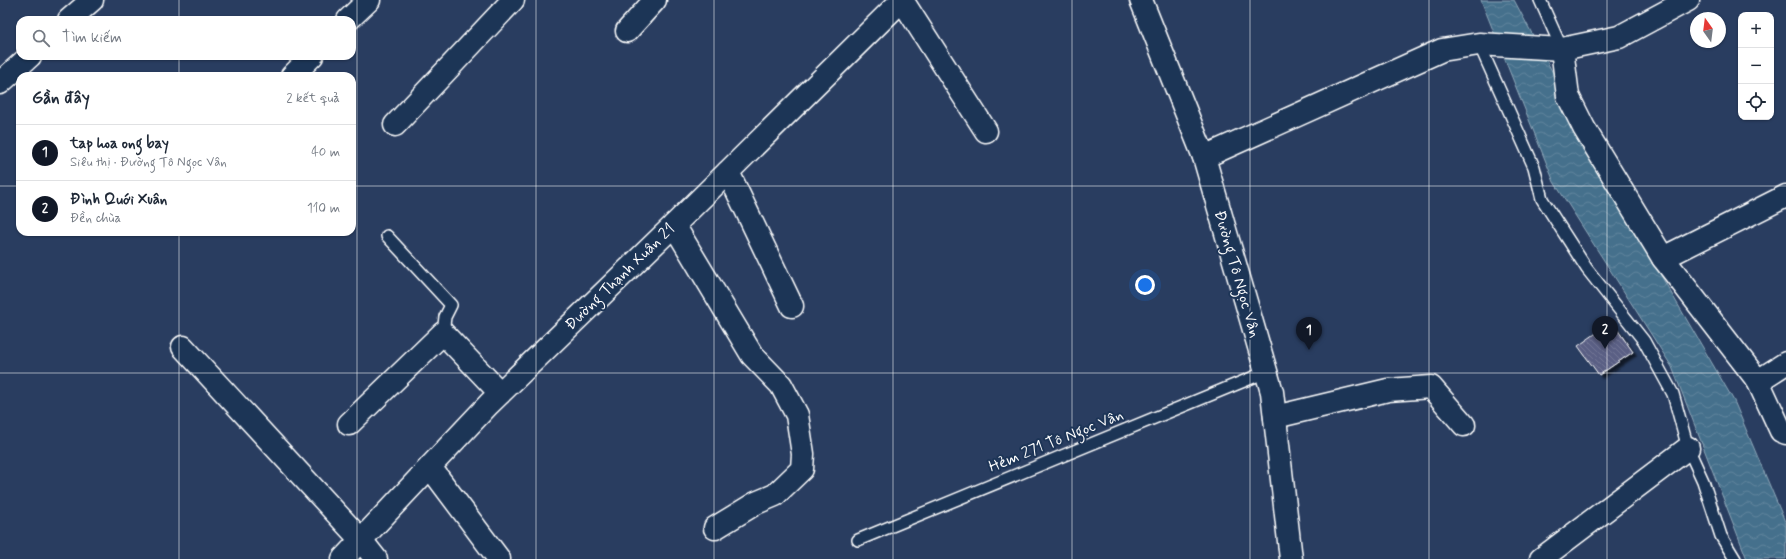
<!DOCTYPE html>
<html lang="vi">
<head>
<meta charset="utf-8">
<style>
	body { margin:0; font-family:Mynerve,sans-serif; background:#f6f6f7; color:#1f2937 }
	.controls { position:absolute; right:12px; top:12px; display:grid; overflow:hidden; border-radius:8px; box-shadow:0 1px 3px #0004 }
	.controls button { width:36px; height:36px; display:grid; place-items:center; padding:0; border:0; border-bottom:1px solid #e0e1e3; background:#fff; color:#1f2937; font:20px sans-serif }
	.compass { position:absolute; left:1690px; top:12px; width:36px; height:36px; border-radius:50%; background:#fff; box-shadow:0 1px 3px #0004; rotate:346deg }
	.you { position:absolute; left:1145px; top:285px; width:14px; height:14px; margin:-10px; border:3px solid #fff; border-radius:50%; background:#1a73e8; box-shadow:0 0 0 6px #1a73e833 }
	.badge { display:grid; place-items:center; width:26px; height:26px; border-radius:50%; background:#111827; color:#fff; font-size:13px; font-weight:700 }
	.pin { position:absolute; translate:-50% -33px; filter:drop-shadow(0 1px 2px #0008) }
	.pin::after { content:''; position:absolute; top:21px; width:14px; height:12px; background:inherit; clip-path:polygon(0 0,100% 0,50% 100%) }
	.list { margin:0; padding:0; list-style:none }
	h2 { display:flex; justify-content:space-between; align-items:center; height:52px; margin:0; padding:0 16px; font-size:17px }
	h2 small { font-size:13px; font-weight:400; color:#747a83 }
	.list li { display:grid; grid-template-columns:26px 1fr auto; gap:12px; align-items:center; box-sizing:border-box; height:56px; padding:0 16px; border-top:1px solid #e0e1e3 }
	.list b { display:block; font-size:15px; white-space:nowrap }
	.list p { margin:0; font-size:13px; white-space:nowrap; color:#747a83 }
	.list em { font-size:13px; font-style:normal; color:#747a83 }
	.icon { flex:none; width:22px; height:22px; fill:none; stroke:currentColor; stroke-width:2; stroke-linecap:round; stroke-linejoin:round }
	.map { position:relative; flex:none; width:1786px; height:559px; overflow:hidden }
	.search { position:absolute; background:#fff; box-shadow:0 1px 3px #0004; left:16px; top:16px; width:340px; height:44px; display:flex; align-items:center; gap:10px; box-sizing:border-box; padding:0 14px; border-radius:12px; color:#747a83; font-size:15px }
	.panel { position:absolute; background:#fff; box-shadow:0 1px 3px #0004; left:16px; top:72px; width:340px; height:164px; border-radius:12px }
	.map>svg:first-child { display:block }
	.water { fill:url(#water-waves); stroke:#8fa9ba }
	.building { fill:url(#building-back-hatch); stroke:#fff; filter:url(#shadow) }
	.lines { fill:none; stroke-linecap:round; stroke-linejoin:round }
	.lane-casing { stroke:#fff; stroke-width:14 }
	.street-casing { stroke:#fff; stroke-width:25 }
	.secondary-casing { stroke:#fff; stroke-width:25 }
	.lane { stroke:#1d3557; stroke-width:11 }
	.street { stroke:#1d3557; stroke-width:22 }
	.secondary { stroke:#1d3557; stroke-width:22 }
	.grid { fill:none; stroke:#fff; stroke-width:1; stroke-opacity:0.55 }
	.labels { text-anchor:middle; dominant-baseline:central; stroke-width:4; stroke-linejoin:round; paint-order:stroke }
	.street-label { font-size:16px; fill:#fff; stroke:#1d3557 }
</style>
</head>
<body>
<div class="map">
<svg width="1786" height="559" viewBox="0 0 1786 559">
	<defs>
		<pattern id="water-waves" width="16" height="10" patternUnits="userSpaceOnUse"><rect width="16" height="10" fill="#45708c"/><path d="M0 5q4-4 8 0t8 0" fill="none" stroke="#61859d"/></pattern>
		<pattern id="building-back-hatch" width="6" height="6" patternUnits="userSpaceOnUse"><rect width="6" height="6" fill="#5a5f84"/><path d="M-1 5l2 2M0 0l6 6M5-1l2 2" fill="none" stroke="#737796"/></pattern>
		<filter id="shadow"><feDropShadow dx="3.5" dy="3.5" stdDeviation="1" flood-color="#0009"/></filter>
	</defs>
	<rect width="100%" height="100%" fill="#293d60"/>
	<filter id="ink" filterUnits="userSpaceOnUse"><feTurbulence type="fractalNoise" baseFrequency=".025" numOctaves="2"/><feDisplacementMap in="SourceGraphic" scale="8" xChannelSelector="R" yChannelSelector="G"/><feConvolveMatrix kernelMatrix="1 2 1 2 8 2 1 2 1" color-interpolation-filters="sRGB"/></filter>
	<g filter="url(#ink)">
		<!-- water -->
		<polygon class="water" points="1481,0 1514,0 1663,279 1734,401 1786,524 1786,559 1747,559 1672,367 1554,182"/>
		<!-- building -->
		<polygon class="building" points="1612,322 1633,352 1599,375 1578,346"/>
		<g class="lines">
			<defs>
				<g id="lane">
					<polyline points="1540,0 1562,49"/>
					<polyline points="1479,44 1534,167 1542,199 1587,269 1644,341 1673,394 1688,448 1703,481 1721,536 1735,559"/>
					<polyline points="387,236 451,305 445,317 443,333"/>
					<polyline points="858,540 1266,372"/>
				</g>
				<g id="street">
					<polyline points="902,0 986,131"/>
					<polyline points="69,20 92,0"/>
					<polyline points="348,20 369,0"/>
					<polyline points="627,31 655,0"/>
					<polyline points="1562,49 1568,96 1584,128 1663,258 1758,381 1781,431 1786,433"/>
					<polyline points="292,76 312,56"/>
					<polyline points="0,83 30,56"/>
					<polyline points="395,125 513,0"/>
					<polyline points="1204,157 1442,50 1479,44 1562,49 1619,37 1688,0"/>
					<polyline points="728,172 792,306"/>
					<polyline points="674,225 752,355 781,385 797,415 803,454 802,469 775,495 756,503 715,528"/>
					<polyline points="1663,258 1786,196"/>
					<polyline points="183,347 361,540 376,559"/>
					<polyline points="1758,381 1786,363"/>
					<polyline points="1275,417 1388,390 1431,387 1464,425"/>
					<polyline points="349,424 443,333 500,393"/>
					<polyline points="430,467 499,559"/>
					<polyline points="343,559 489,404 674,225 902,0"/>
					<polyline points="1541,559 1688,448"/>
				</g>
				<polyline id="secondary" points="1141,0 1204,157 1272,392 1291,559"/>
			</defs>
			<!-- lane casing -->
			<use href="#lane" class="lane-casing"/>
			<!-- street casing -->
			<use href="#street" class="street-casing"/>
			<!-- secondary casing -->
			<use href="#secondary" class="secondary-casing"/>
			<!-- lane -->
			<use href="#lane" class="lane"/>
			<!-- street -->
			<use href="#street" class="street"/>
			<!-- secondary -->
			<use href="#secondary" class="secondary"/>
		</g>
	</g>
	<!-- grid -->
	<path class="grid" d="M179 0V20M357 0V559M536 0V559M714 0V559M893 0V559M1072 0V559M1250 0V559M1429 0V559M1607 0V559M179 56V76M0 186H20M352 186H1786M179 232V559M0 373H1786"/>
	<g class="labels">
		<!-- street labels -->
		<g class="street-label">
			<text transform="translate(1237 274) rotate(74)">Đường Tô Ngọc Vân</text>
			<text transform="translate(620 277) rotate(-44)">Đường Thạnh Xuân 21</text>
			<text transform="translate(1056 441) rotate(-22)">Hẻm 271 Tô Ngọc Vân</text>
		</g>
	</g>
</svg>
<div class="controls">
<button>+</button>
<button>−</button>
<button><svg class="icon" aria-label="locate" viewBox="0 0 24 24"><circle cx="12" cy="12" r="6"/><path d="M12 2v4M12 18v4M2 12h4M18 12h4"/></svg></button>
</div>
<svg class="compass" viewBox="-18 -18 36 36"><path d="M0-13l5 13h-10z" fill="#e53935"/><path d="M0 13l5-13h-10z" fill="#747a83"/></svg>
<div class="you"></div>
<div class="pin badge" style="left:1309px;top:350px">1</div>
<div class="pin badge" style="left:1605px;top:349px">2</div>
<div class="search"><svg class="icon" aria-label="search" viewBox="0 0 24 24"><circle cx="10" cy="10" r="6"/><path d="M15 15l6 6"/></svg>Tìm kiếm</div>
<section class="panel">
<h2>Gần đây<small>2 kết quả</small></h2>
<ul class="list">
<li><span class="badge">1</span><div><b>tap hoa ong bay</b><p>Siêu thị · Đường Tô Ngọc Vân</p></div><em>40 m</em></li>
<li><span class="badge">2</span><div><b>Đình Quới Xuân</b><p>Đền chùa</p></div><em>110 m</em></li>
</ul>
</section>
</div>
</body>
</html>
